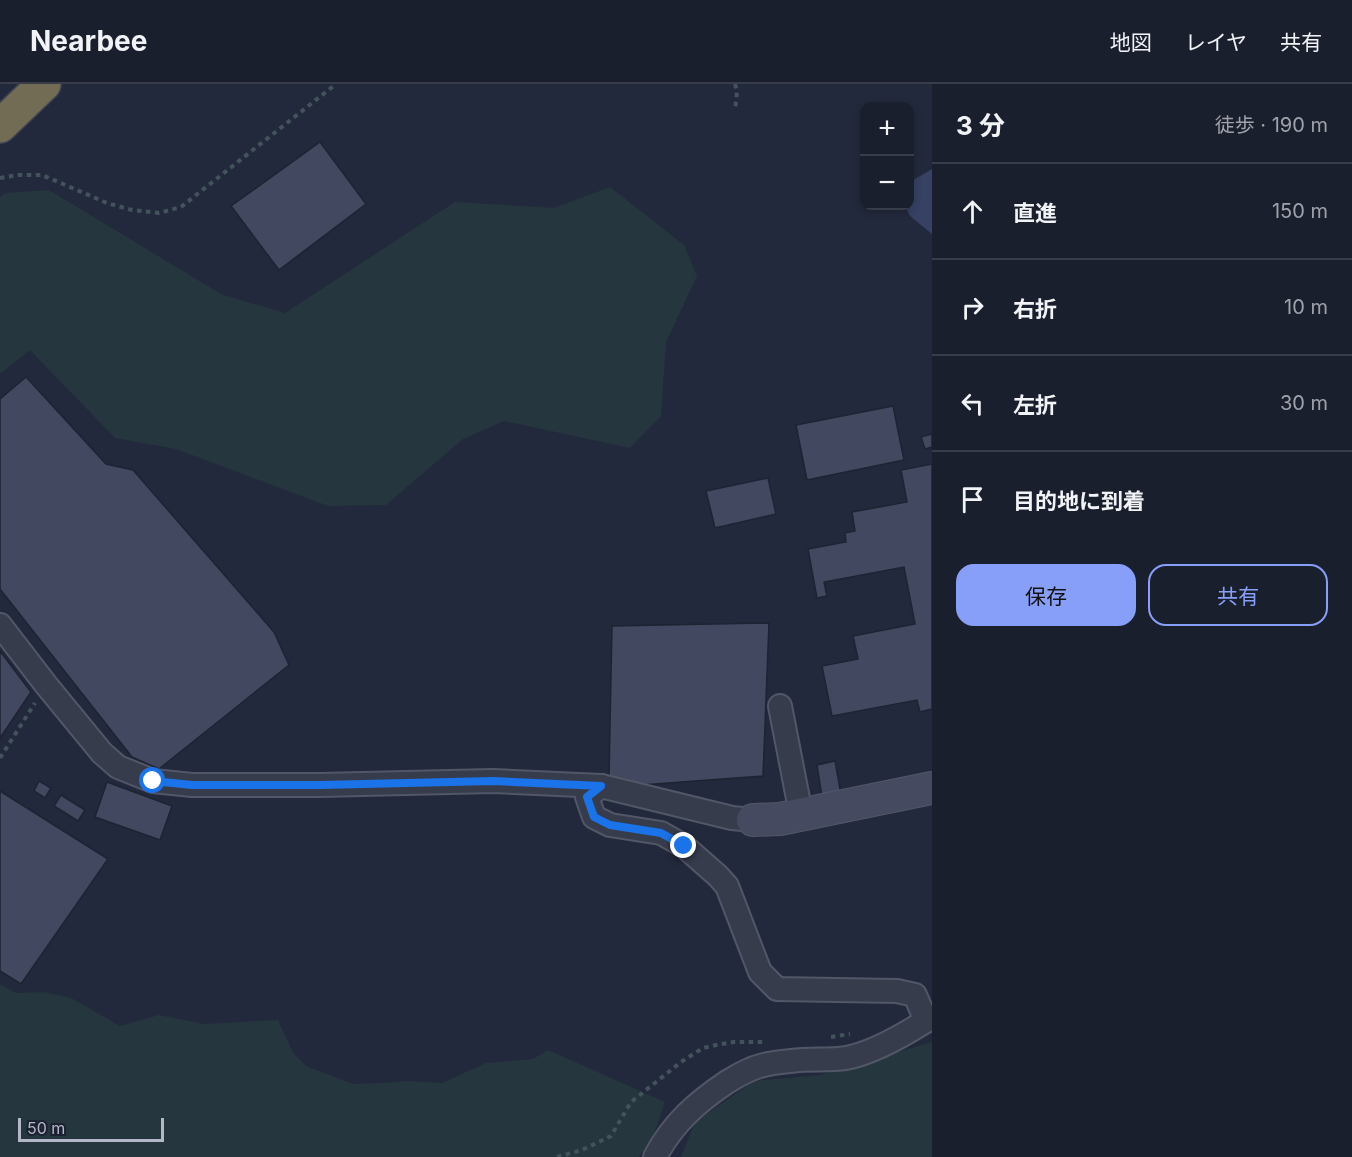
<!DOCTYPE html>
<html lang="ja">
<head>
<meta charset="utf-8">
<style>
	body { margin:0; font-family:Inter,"Noto Sans JP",sans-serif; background:#232735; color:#f1f3f6 }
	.controls { position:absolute; right:18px; top:18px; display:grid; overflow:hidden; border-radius:12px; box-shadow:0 3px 9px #0003 }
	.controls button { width:54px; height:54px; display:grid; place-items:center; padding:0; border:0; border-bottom:2px solid #383d49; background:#1a1f2d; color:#f1f3f6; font:30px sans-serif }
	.scale { position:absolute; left:18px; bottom:15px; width:146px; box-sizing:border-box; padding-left:6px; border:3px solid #b3b7c8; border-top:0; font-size:16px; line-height:21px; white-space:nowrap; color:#b3b7c8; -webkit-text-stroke:4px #1c2131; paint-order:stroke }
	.stop { position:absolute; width:18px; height:18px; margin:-14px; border:4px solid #1a73e8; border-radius:50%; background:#fff }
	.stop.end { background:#1a73e8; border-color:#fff; box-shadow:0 2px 6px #0008 }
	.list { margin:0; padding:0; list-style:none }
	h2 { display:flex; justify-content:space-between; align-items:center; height:78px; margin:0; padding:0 24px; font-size:26px }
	h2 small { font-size:20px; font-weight:400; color:#9fa2aa }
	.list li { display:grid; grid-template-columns:39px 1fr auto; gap:18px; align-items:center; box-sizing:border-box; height:96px; padding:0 24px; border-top:2px solid #383d49 }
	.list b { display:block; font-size:22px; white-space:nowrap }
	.list em { font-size:20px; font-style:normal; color:#9fa2aa }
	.actions { display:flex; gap:12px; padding:18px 24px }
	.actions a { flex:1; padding:14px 0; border:2px solid #879ff8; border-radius:18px; text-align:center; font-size:21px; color:#879ff8 }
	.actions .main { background:#879ff8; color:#111 }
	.icon { flex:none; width:33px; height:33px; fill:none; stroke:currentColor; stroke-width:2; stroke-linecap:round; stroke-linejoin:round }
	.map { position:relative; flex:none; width:932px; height:1073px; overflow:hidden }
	header { display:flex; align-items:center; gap:36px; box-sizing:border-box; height:84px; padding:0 30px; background:#1a1f2d; border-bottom:2px solid #383d49 }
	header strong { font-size:28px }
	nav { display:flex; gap:33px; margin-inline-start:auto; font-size:21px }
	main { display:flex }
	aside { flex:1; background:#1a1f2d }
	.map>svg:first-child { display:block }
	.green { fill:#25363e }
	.water { fill:#364163 }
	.building { fill:#42485f; stroke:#1e2333; stroke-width:1.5 }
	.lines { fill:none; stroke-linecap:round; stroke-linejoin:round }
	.street-casing { stroke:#525768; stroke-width:26 }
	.secondary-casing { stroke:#525768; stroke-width:34 }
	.highway-casing { stroke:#3f4454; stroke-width:36 }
	.path { stroke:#43535b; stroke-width:4; stroke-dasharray:4.5 4.5; stroke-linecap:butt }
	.street { stroke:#373c4d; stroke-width:22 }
	.secondary { stroke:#454a60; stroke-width:32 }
	.highway { stroke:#736c54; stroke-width:33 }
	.route { stroke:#1a73e8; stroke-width:8 }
</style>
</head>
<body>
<header>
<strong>Nearbee</strong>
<nav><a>地図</a><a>レイヤ</a><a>共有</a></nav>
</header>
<main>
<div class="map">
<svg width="932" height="1073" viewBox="0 0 932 1073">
	<rect width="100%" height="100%" fill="#23293c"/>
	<!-- green -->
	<g class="green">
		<polygon points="610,103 684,161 697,192 666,258 661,332 630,364 504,337 463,355 386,421 328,422 176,365 115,354 30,266 0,290 0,113 5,109 49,106 221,210 285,229 455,118 554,124"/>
		<polygon points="0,900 16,909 44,908 71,914 120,942 159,931 204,940 278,936 293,969 306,982 353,1000 385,999 406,997 442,999 486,979 533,975 548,966 665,1018 653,1053 639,1073 0,1073"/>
		<polygon points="932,958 932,1073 681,1073 695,1038 754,997 820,991"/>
	</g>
	<!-- water -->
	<polygon class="water" points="932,85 932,150 910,132 905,122 910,122 910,101 915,95"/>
	<!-- building -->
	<g class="building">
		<polygon points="320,58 366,120 279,186 231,122"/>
		<polygon points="26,293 106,380 133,386 274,548 289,581 159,685 132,673 0,505 0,315"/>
		<polygon points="893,322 904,376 807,396 796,341"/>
		<polygon points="932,350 932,363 925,365 921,353"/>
		<polygon points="932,380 932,625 920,628 917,616 832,632 822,582 858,575 853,552 915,540 904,483 824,498 827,512 817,514 808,465 846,458 845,449 855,447 852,428 907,418 901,386"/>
		<polygon points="768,394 776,430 715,444 706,407"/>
		<polygon points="769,539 763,692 641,701 609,693 612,542"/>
		<polygon points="0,567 31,608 0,654"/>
		<polygon points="835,677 841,710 822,713 817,681"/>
		<polygon points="39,697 51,704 45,714 34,707"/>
		<polygon points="107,698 172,722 160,756 95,733"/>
		<polygon points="0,707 108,775 21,900 0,887"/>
		<polygon points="61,711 85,726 78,737 54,722"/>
	</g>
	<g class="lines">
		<defs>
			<g id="street">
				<polyline points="0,541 47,602 102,669 118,683 153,697 192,701 320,701 493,697 601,702 732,734 753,736"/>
				<polyline points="780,622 801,730"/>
				<polyline points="601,702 587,713 594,733 610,741 661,749 684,762 718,792 727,802 760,888 777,905 897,907 915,911 926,937"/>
				<path d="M655 1073C673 1039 696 1019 727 998 737 992 748 985 760 982 770 979 781 978 791 977 809 974 828 977 846 974 873 969 909 948 932 933"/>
			</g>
			<polyline id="secondary" points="753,736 780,735 932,704"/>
			<polyline id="highway" points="0,42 44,0"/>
		</defs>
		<!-- street casing -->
		<use href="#street" class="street-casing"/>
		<!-- secondary casing -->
		<use href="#secondary" class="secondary-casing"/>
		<!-- highway casing -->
		<use href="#highway" class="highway-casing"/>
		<!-- path -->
		<g class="path">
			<polyline points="735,0 737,8 735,26"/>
			<polyline points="0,94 18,91 42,91 107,119 132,126 159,129 181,123 336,0"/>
			<polyline points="0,674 35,619"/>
			<polyline points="831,953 850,950"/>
			<polyline points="557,1073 582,1066 611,1052 631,1018 681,978 703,964 716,961 734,958 764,958"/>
		</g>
		<!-- street -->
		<use href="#street" class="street"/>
		<!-- secondary -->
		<use href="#secondary" class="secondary"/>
		<!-- highway -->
		<use href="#highway" class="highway"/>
	</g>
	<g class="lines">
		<!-- route -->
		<polyline class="route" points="153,697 192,701 320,701 493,697 601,702 587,713 594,733 610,741 661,749 684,762"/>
	</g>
</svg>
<div class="controls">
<button>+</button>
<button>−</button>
</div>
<div class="scale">50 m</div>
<div class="stop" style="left:153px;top:697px"></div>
<div class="stop end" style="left:684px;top:762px"></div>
</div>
<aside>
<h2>3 分<small>徒歩 · 190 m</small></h2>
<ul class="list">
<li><svg class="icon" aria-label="ahead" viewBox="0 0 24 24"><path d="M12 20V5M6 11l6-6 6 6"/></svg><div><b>直進</b></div><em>150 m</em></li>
<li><svg class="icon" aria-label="right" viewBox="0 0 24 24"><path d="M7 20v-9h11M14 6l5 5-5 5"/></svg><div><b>右折</b></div><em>10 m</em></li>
<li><svg class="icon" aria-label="left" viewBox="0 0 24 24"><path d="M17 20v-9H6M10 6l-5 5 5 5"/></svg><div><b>左折</b></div><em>30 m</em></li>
<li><svg class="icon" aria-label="arrive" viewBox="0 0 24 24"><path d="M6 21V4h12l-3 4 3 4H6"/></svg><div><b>目的地に到着</b></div></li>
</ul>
<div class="actions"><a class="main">保存</a><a>共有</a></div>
</aside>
</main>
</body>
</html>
